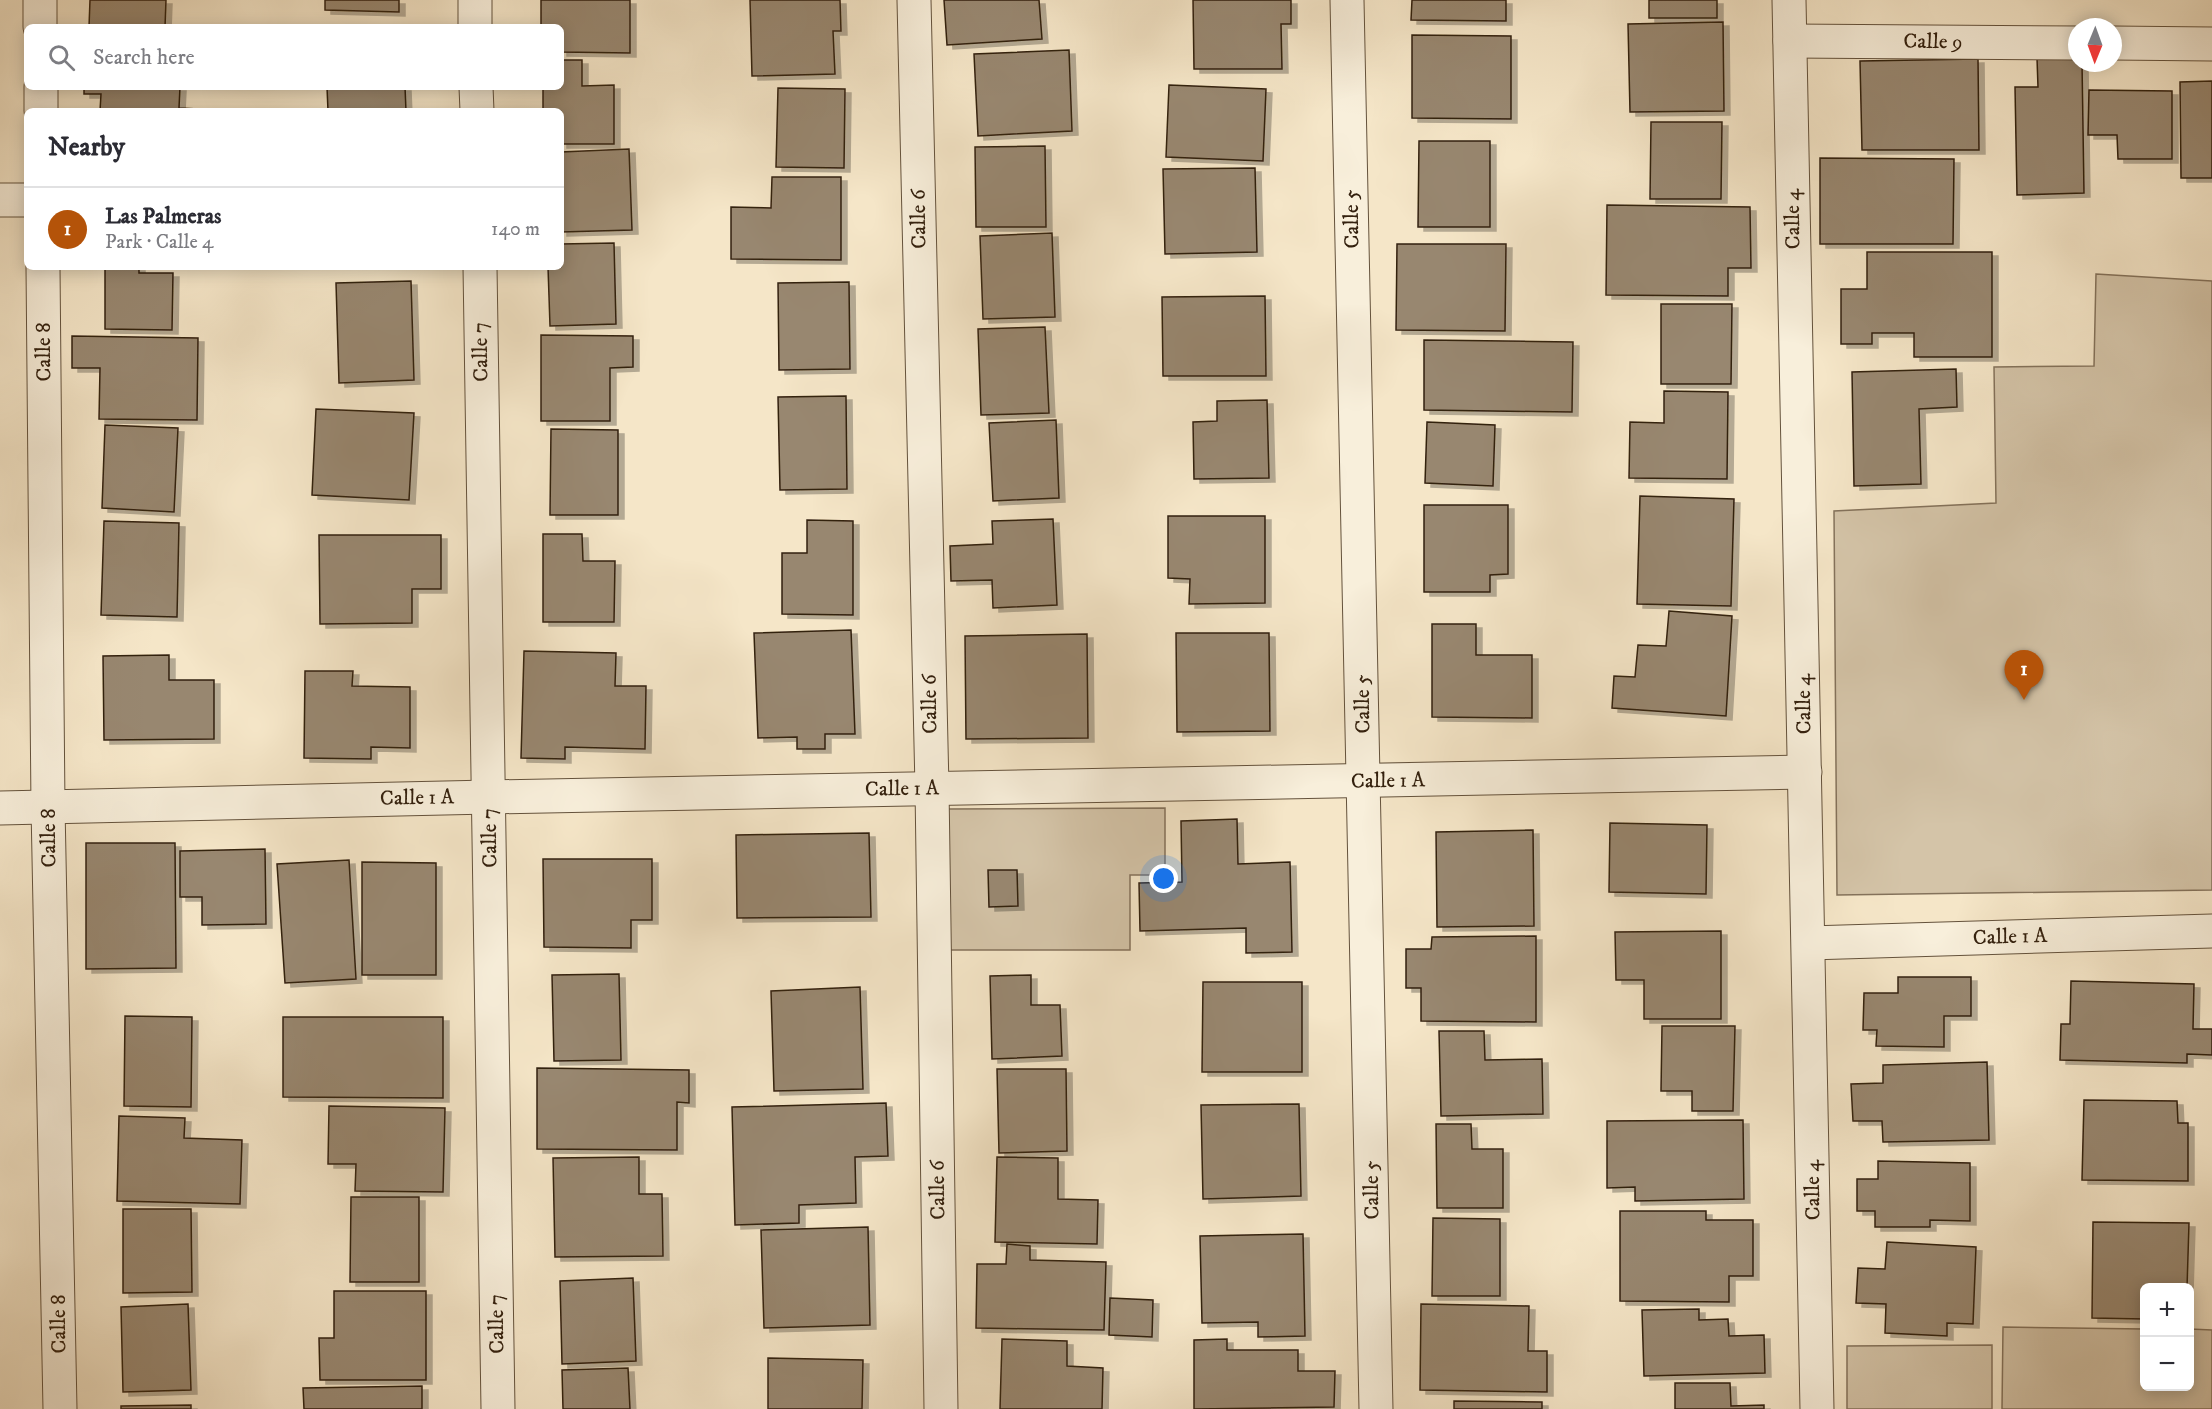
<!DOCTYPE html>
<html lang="en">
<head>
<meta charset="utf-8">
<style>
	body { margin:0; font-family:"IM FELL DW Pica",serif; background:#f7f7f7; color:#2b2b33 }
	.controls { position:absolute; right:18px; bottom:18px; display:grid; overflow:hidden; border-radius:9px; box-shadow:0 3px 15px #0003 }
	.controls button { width:54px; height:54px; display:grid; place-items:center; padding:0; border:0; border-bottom:2px solid #e1e1e2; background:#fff; color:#2b2b33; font:30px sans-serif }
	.compass { position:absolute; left:2068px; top:18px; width:54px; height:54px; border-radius:50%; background:#fff; box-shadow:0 3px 15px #0003; rotate:181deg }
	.you { position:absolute; left:1164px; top:879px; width:21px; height:21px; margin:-15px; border:4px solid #fff; border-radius:50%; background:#1a73e8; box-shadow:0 0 0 9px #1a73e833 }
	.badge { display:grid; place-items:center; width:39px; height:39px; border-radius:50%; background:#b45309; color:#fff; font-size:20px; font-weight:700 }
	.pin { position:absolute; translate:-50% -50px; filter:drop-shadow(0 2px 3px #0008) }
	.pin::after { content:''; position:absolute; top:32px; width:21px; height:18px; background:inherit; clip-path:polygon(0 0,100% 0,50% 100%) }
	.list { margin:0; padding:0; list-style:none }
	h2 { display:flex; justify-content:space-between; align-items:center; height:78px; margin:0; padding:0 24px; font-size:26px }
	h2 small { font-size:20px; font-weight:400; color:#7c7c81 }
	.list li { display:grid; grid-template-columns:39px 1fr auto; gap:18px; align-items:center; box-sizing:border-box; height:84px; padding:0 24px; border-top:2px solid #e1e1e2 }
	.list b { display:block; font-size:22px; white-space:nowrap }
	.list p { margin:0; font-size:20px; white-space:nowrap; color:#7c7c81 }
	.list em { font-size:20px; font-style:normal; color:#7c7c81 }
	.icon { flex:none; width:33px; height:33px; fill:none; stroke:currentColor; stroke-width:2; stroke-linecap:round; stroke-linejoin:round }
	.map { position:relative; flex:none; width:2212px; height:1409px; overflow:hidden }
	.search { position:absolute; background:#fff; box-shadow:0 3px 15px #0003; left:24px; top:24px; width:540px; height:66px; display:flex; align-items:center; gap:15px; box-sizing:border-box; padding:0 21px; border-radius:9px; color:#7c7c81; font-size:22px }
	.panel { position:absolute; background:#fff; box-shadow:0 3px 15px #0003; left:24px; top:108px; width:540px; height:162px; border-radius:9px }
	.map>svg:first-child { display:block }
	.green { fill:#d4c4a8; stroke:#84725b; stroke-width:1.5 }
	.building { fill:#98876f; stroke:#33200e; stroke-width:1.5; filter:url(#shadow) }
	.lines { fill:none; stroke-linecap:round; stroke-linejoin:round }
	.minor-casing { stroke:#64523c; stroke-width:35 }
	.minor { stroke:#f8efdb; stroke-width:33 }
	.labels { text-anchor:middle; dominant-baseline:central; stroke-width:6; stroke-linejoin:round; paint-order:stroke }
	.street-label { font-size:21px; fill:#33200e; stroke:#f8efdb }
</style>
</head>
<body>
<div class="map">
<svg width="2212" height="1409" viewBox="0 0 2212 1409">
	<defs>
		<filter id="shadow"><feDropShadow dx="6" dy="4" stdDeviation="0" flood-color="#0004"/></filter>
	</defs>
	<rect width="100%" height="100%" fill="#f5e6c8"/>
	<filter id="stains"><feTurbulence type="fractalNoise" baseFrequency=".00333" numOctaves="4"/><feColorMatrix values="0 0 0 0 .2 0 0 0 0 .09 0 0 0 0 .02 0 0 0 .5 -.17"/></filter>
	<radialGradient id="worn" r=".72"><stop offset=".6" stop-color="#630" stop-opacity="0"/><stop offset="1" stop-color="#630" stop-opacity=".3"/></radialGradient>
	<!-- green -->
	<g class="green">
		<polygon points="2096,274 2212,281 2212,890 1837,895 1834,511 1996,503 1994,367 2094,366"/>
		<polygon points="1165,808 1165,875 1130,875 1130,950 946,950 945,809"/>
		<polygon points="2003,1327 2144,1329 2144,1386 2190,1386 2190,1329 2212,1330 2212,1409 2002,1409"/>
		<polygon points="1992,1345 1992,1409 1847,1409 1847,1346"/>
	</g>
	<!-- building -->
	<g class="building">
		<polygon points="90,0 166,0 165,27 89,27"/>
		<polygon points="325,0 399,0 399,12 325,10"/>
		<polygon points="541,0 630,0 630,53 561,52 561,27 541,27"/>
		<polygon points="750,0 840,0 841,31 833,31 835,74 752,76"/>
		<polygon points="944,0 1039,0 1042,39 947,45"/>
		<polygon points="1193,0 1291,0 1291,24 1281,24 1282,69 1194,69"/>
		<polygon points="1412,0 1506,0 1506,21 1411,20"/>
		<rect x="1649" y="0" width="68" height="18"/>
		<polygon points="1723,22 1724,111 1630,112 1628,24"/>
		<polygon points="1412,35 1511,36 1511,119 1412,118"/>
		<polygon points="1069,50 1072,131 978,136 974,54"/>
		<polygon points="2077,57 2077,63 2082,63 2084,193 2017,195 2015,87 2038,87 2037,58"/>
		<polygon points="1978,59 1979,150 1862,150 1860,61"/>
		<polygon points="561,60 582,60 582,86 614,85 614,144 561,144 561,111 543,111 543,87 561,87"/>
		<polygon points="2212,81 2212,178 2181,178 2180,82"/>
		<polygon points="1169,85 1266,89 1263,161 1166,157"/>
		<polygon points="84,87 180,87 179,108 198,109 198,111 100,111 101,94 84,94"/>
		<polygon points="327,87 405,87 406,111 328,111"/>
		<polygon points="778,88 845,89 844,168 776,167"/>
		<polygon points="2089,90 2172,91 2172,159 2118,159 2117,135 2088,135"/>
		<polygon points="1651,122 1722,122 1721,199 1650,199"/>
		<polygon points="1419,141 1490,141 1490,227 1418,227"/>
		<polygon points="1045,146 1046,227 976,227 975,147"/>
		<polygon points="629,149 632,230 561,232 561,152"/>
		<polygon points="1820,158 1954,159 1953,244 1820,244"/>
		<polygon points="1255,168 1257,252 1165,254 1163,169"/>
		<polygon points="772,177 841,177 841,260 731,259 731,207 771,208"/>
		<polygon points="1607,205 1750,207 1751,268 1728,268 1728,296 1606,295"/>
		<polygon points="1052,233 1055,317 983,319 980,236"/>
		<polygon points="614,243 616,324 550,326 548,267 561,267 561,244"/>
		<polygon points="1397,244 1506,244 1505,331 1396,330"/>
		<polygon points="1867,252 1992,252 1992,357 1914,357 1914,333 1872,333 1872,344 1841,344 1841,289 1867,289"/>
		<polygon points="105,267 139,267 139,273 173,273 172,330 105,329"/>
		<polygon points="411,281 414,380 339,383 336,283"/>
		<polygon points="849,282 850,369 779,370 778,283"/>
		<polygon points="1265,296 1266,376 1163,376 1162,297"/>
		<polygon points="1661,304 1732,304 1731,384 1661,384"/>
		<polygon points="1045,327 1049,413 981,415 978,329"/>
		<polygon points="541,335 633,336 633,367 610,368 610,421 541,421"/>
		<polygon points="72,336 198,338 197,420 99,419 100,368 72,368"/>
		<polygon points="1424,340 1573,342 1572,412 1424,410"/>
		<polygon points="1956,369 1957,407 1919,409 1921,484 1854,486 1852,372"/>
		<polygon points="1664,391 1728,392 1727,479 1629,478 1630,422 1664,423"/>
		<polygon points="846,396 847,489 780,490 778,397"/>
		<polygon points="1267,400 1269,478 1194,479 1193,422 1217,421 1217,401"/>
		<polygon points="316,409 414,413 409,500 312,495"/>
		<polygon points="1056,420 1059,498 993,501 989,423"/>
		<polygon points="1427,422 1495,425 1493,486 1425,483"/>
		<polygon points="105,425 178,428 174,512 102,508"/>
		<polygon points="551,429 618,430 618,515 550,515"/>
		<polygon points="1640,496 1734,499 1731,606 1637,604"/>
		<polygon points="1424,505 1508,505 1508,574 1490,575 1490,592 1424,592"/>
		<polygon points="1168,516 1265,516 1265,603 1189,604 1190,579 1168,578"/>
		<polygon points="1053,519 1057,605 993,608 992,580 951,581 950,546 993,544 992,521"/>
		<polygon points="807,520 853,521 853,615 782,614 782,553 807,553"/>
		<polygon points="104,521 179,523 177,617 101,615"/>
		<polygon points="543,534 582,534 583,561 615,561 614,622 543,622"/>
		<polygon points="319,535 441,535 441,589 412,589 412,623 320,624"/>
		<polygon points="1669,611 1732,616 1726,716 1612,708 1614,676 1635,677 1638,645 1666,646"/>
		<polygon points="1432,624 1476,624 1476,655 1532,655 1532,718 1432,717"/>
		<polygon points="851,630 855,734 825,734 825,749 797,749 797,737 758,738 754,633"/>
		<polygon points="1176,633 1269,633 1270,731 1177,732"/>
		<polygon points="1087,634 1088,738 966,739 965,636"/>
		<polygon points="524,651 616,653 615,686 646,686 645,749 565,747 565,759 521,758"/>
		<polygon points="169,655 169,680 214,680 214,739 104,740 103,656"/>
		<polygon points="305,671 353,671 352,686 410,687 410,748 371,747 371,759 304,758"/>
		<polygon points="1237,819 1238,864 1290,862 1292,952 1246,953 1246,928 1140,931 1139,883 1182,882 1181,821"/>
		<polygon points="1610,823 1707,825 1706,894 1609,892"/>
		<polygon points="1533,830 1534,926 1437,927 1436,832"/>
		<polygon points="869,833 871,917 737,918 736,835"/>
		<polygon points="86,843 175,843 176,968 86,969"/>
		<polygon points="265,849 266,924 202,925 202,897 180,897 180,851"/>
		<polygon points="543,859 652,859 652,920 631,920 631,948 544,947"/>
		<polygon points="349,860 356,979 285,983 277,864"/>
		<polygon points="362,862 436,863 436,975 362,975"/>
		<polygon points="988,870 1017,870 1018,906 989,907"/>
		<polygon points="1721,931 1721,1019 1644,1019 1644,980 1616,980 1615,932"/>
		<polygon points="1536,936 1536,1022 1421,1021 1421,988 1406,988 1406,949 1431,949 1432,937"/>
		<polygon points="619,974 621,1060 554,1061 552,975"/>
		<polygon points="1031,975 1031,1005 1060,1005 1062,1056 992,1059 990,976"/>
		<polygon points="1898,977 1971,977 1971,1016 1944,1016 1944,1047 1876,1046 1877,1030 1863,1030 1864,993 1898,993"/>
		<polygon points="2071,981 2194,984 2193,1029 2212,1029 2212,1055 2187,1054 2187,1063 2060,1060 2061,1024 2070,1024"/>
		<polygon points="1203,982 1302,982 1302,1072 1202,1072"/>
		<polygon points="860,987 863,1089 774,1091 771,991"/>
		<polygon points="125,1016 192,1017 191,1107 124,1106"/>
		<polygon points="283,1017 443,1017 443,1098 283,1097"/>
		<polygon points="1662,1026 1735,1026 1733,1111 1692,1111 1692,1091 1661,1091"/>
		<polygon points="1439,1031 1484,1031 1485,1060 1542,1059 1543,1114 1441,1116"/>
		<polygon points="1987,1062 1989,1140 1883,1142 1882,1121 1853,1121 1851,1084 1883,1083 1883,1065"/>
		<polygon points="537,1068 689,1070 689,1103 677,1102 677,1150 537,1149"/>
		<polygon points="997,1069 1066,1069 1067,1151 999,1153"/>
		<polygon points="2084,1100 2177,1101 2178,1123 2188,1123 2188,1181 2082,1180"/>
		<polygon points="886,1103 888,1156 855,1157 856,1203 799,1205 799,1223 735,1225 732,1107"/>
		<polygon points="1299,1104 1301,1196 1203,1199 1201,1105"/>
		<polygon points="329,1106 445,1108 443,1192 355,1191 356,1164 328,1164"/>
		<polygon points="119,1116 185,1118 184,1138 242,1140 240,1204 117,1201"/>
		<polygon points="1743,1120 1744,1199 1635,1201 1635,1187 1607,1188 1607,1121"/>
		<polygon points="1436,1124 1471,1124 1472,1149 1503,1149 1503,1208 1437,1208"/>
		<polygon points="639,1157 639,1194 662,1194 663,1256 555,1257 553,1158"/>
		<polygon points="997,1157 1058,1158 1058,1199 1098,1200 1097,1244 995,1242"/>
		<polygon points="1878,1161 1970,1163 1970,1221 1930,1220 1930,1227 1875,1227 1875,1211 1857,1211 1857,1179 1878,1179"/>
		<polygon points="351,1197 419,1197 419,1282 350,1282"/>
		<polygon points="123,1209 191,1209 192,1292 123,1293"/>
		<polygon points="1620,1211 1706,1211 1706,1220 1753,1220 1753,1276 1729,1276 1729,1302 1620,1301"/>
		<polygon points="1433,1218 1500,1219 1500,1296 1432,1296"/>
		<polygon points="2093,1222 2189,1223 2187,1288 2144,1288 2144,1319 2092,1318"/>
		<polygon points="868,1227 870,1325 764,1328 761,1230"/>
		<polygon points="1303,1234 1305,1336 1258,1337 1258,1322 1202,1323 1200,1236"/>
		<polygon points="1887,1242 1976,1247 1973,1324 1947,1323 1947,1336 1885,1333 1886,1304 1856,1303 1858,1268 1885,1269"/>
		<polygon points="1007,1244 1030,1246 1030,1260 1106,1262 1104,1330 976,1328 977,1264 1006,1264"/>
		<polygon points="633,1278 636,1361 562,1364 560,1281"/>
		<polygon points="334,1291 426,1291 426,1380 320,1380 319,1338 334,1338"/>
		<polygon points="1110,1298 1153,1300 1152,1337 1109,1335"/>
		<polygon points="188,1304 191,1390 123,1392 121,1307"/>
		<polygon points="1421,1304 1529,1306 1528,1351 1547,1351 1547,1392 1420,1390"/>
		<polygon points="1699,1309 1699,1320 1728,1319 1729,1336 1764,1335 1765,1373 1644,1376 1642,1310"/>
		<polygon points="1002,1339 1067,1341 1067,1366 1103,1368 1102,1409 1000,1409"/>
		<polygon points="1227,1339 1227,1350 1298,1350 1298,1371 1335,1371 1334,1407 1194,1409 1194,1340"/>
		<polygon points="768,1358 863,1360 862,1409 768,1409"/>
		<polygon points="628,1368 630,1409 563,1409 562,1370"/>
		<polygon points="1675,1383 1730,1383 1731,1406 1764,1405 1764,1409 1675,1409"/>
		<polygon points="422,1386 422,1409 304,1409 303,1388"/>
		<polygon points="1454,1401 1542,1402 1542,1409 1454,1409"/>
		<polygon points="191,1405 191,1409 121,1409 121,1406"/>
	</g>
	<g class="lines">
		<defs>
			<g id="minor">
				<polyline points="40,0 40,27"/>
				<polyline points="475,0 475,27"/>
				<polyline points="914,0 932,788 941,1409"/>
				<polyline points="1347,0 1376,1409"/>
				<polyline points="1789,0 1817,1409"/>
				<polyline points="1790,41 2077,43"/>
				<polyline points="2113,43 2212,44"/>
				<polyline points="41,87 41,111"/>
				<polyline points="476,87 477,111"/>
				<polyline points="0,200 27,200"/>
				<polyline points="43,267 48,807 60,1409"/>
				<polyline points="480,267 498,1409"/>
				<polyline points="0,808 489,797 1805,772"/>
				<polyline points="1809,943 2212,931"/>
			</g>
		</defs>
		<!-- minor casing -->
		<use href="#minor" class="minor-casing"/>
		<!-- minor -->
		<use href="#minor" class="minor"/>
	</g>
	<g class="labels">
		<!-- street labels -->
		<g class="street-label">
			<text transform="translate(1933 42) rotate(1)">Calle 9</text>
			<text transform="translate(919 219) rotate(-91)">Calle 6</text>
			<text transform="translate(1352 219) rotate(-91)">Calle 5</text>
			<text transform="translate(1793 219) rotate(-91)">Calle 4</text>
			<text transform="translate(44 352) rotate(-91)">Calle 8</text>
			<text transform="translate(481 352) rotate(-91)">Calle 7</text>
			<text transform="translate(930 704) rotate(-91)">Calle 6</text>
			<text transform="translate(1363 704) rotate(-91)">Calle 5</text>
			<text transform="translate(1804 704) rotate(-91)">Calle 4</text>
			<text transform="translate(1388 781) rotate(-1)">Calle 1 A</text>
			<text transform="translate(902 789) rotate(-1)">Calle 1 A</text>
			<text transform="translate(417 798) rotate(-1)">Calle 1 A</text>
			<text transform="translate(49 838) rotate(-91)">Calle 8</text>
			<text transform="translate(490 838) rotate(-91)">Calle 7</text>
			<text transform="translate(2010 937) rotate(-2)">Calle 1 A</text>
			<text transform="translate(938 1190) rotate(-91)">Calle 6</text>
			<text transform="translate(1372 1190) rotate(-91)">Calle 5</text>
			<text transform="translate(1813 1190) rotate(-91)">Calle 4</text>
			<text transform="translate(59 1324) rotate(-91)">Calle 8</text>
			<text transform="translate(497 1324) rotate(-91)">Calle 7</text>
		</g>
	</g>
	<rect width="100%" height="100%" filter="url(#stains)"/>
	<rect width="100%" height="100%" fill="url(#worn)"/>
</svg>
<div class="controls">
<button>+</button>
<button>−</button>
</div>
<svg class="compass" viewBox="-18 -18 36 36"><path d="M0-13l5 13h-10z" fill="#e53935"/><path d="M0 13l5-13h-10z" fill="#7c7c81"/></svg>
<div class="you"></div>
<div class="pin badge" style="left:2024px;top:700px">1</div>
<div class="search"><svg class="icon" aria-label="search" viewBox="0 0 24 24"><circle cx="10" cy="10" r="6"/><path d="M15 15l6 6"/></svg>Search here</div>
<section class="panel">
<h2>Nearby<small></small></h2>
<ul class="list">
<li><span class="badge">1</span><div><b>Las Palmeras</b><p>Park · Calle 4</p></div><em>140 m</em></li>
</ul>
</section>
</div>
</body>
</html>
